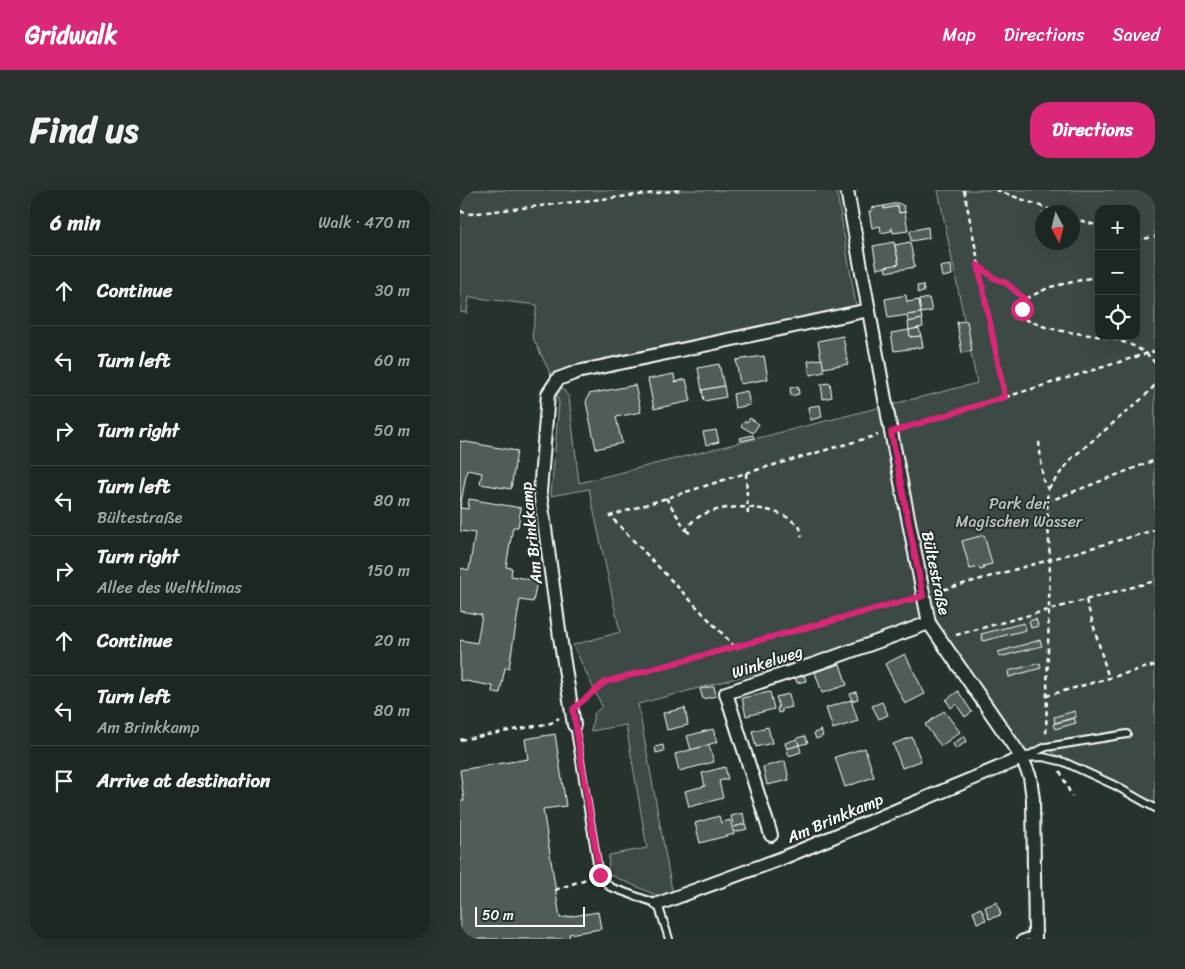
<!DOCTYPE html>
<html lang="en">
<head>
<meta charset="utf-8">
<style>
	body { margin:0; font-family:Sriracha,sans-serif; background:#29322f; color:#f1f3f6 }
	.controls { position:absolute; right:15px; top:15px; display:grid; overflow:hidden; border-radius:10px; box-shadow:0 5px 20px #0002 }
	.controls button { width:45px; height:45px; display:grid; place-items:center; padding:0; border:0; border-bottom:1px solid #3a4340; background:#1c2622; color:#f1f3f6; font:25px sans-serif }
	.compass { position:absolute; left:575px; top:15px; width:45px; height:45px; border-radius:50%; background:#1c2622; box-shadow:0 5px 20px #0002; rotate:173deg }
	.scale { position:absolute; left:15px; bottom:12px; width:110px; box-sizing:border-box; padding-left:5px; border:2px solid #fff; border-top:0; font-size:14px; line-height:18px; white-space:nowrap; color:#fff; -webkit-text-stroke:4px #26332d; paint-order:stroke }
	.stop { position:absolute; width:15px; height:15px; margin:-11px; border:4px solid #db2777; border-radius:50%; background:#fff }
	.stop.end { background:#db2777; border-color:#fff; box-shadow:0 1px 5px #0008 }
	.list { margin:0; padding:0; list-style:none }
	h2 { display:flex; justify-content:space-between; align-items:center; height:65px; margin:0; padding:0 20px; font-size:21px }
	h2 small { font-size:16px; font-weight:400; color:#a0a5a5 }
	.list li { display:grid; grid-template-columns:32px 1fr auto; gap:15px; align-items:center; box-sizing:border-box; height:70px; padding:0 20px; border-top:1px solid #3a4340 }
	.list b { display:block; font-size:19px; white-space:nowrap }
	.list p { margin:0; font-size:16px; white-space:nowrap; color:#a0a5a5 }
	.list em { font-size:16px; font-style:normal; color:#a0a5a5 }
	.icon { flex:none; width:28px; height:28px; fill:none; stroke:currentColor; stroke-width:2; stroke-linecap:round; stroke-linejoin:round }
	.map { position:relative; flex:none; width:695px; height:749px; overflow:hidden; border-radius:20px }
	header { display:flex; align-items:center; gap:30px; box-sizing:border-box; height:70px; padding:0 25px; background:#db2777; color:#fff }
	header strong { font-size:24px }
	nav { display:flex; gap:28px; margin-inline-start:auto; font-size:18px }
	.intro { display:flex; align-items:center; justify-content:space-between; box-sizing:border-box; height:120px; padding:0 30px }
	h1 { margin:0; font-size:35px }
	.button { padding:12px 22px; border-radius:20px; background:#db2777; color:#fff; font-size:18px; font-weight:700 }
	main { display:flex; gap:30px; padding:0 30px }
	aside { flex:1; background:#1c2622; border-radius:20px; box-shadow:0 5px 20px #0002 }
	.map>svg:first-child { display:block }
	.green { fill:#3e4944; stroke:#9ea4a2; fill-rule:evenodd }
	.building { fill:#515c57; stroke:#fff }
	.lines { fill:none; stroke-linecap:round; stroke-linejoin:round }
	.lane-casing { stroke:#fff; stroke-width:10 }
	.street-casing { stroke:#fff; stroke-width:16 }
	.path { stroke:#fff; stroke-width:2.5; stroke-dasharray:5 4; stroke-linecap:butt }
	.lane { stroke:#26332d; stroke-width:6 }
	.street { stroke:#26332d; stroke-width:12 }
	.route { stroke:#db2777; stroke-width:6 }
	.labels { text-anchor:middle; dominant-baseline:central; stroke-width:4; stroke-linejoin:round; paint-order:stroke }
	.park-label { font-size:16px; fill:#bbbfbe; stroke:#26332d }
	.street-label { font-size:16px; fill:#fff; stroke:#26332d }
</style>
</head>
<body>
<header>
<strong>Gridwalk</strong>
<nav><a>Map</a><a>Directions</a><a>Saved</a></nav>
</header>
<div class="intro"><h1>Find us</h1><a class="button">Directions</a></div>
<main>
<aside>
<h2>6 min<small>Walk · 470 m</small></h2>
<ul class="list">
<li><svg class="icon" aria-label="ahead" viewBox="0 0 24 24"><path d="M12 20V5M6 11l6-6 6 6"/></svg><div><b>Continue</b></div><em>30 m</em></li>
<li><svg class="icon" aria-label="left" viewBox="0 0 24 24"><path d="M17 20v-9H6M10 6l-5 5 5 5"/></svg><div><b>Turn left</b></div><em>60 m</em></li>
<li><svg class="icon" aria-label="right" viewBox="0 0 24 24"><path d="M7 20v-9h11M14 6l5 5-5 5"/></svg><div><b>Turn right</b></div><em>50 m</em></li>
<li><svg class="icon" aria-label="left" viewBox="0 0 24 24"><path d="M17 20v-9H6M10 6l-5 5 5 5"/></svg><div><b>Turn left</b><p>Bültestraße</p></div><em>80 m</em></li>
<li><svg class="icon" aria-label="right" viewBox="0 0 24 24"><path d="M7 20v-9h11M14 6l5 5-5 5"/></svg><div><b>Turn right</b><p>Allee des Weltklimas</p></div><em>150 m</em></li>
<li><svg class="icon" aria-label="ahead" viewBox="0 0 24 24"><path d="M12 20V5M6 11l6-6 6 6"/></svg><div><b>Continue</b></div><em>20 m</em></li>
<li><svg class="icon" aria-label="left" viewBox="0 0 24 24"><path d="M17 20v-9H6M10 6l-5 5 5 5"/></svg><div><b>Turn left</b><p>Am Brinkkamp</p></div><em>80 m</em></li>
<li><svg class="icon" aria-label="arrive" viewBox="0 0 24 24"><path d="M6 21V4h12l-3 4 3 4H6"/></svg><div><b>Arrive at destination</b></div></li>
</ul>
</aside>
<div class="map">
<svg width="695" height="749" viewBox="0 0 695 749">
	<rect width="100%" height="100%" fill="#26332d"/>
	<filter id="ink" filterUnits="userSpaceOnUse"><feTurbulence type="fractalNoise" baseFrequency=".02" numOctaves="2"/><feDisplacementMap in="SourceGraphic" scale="10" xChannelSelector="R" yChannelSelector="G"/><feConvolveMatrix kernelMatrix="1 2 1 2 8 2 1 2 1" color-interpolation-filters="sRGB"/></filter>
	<g filter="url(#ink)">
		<!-- green -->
		<path class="green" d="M0 0H398L377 3 396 116 90 183 109 207 119 293 517 193 478 0H695V614L664 597 597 566 590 560 564 568 483 443 476 429 383 460 178 514 213 706 207 710 148 684 149 665 187 658 166 535 131 541 134 524 142 516 113 455 160 442 129 299 91 306 99 213 90 183 72 146 77 115 9 107 7 123 0 122ZM639 19H676V146H639ZM582 22H612V52H582Z"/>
		<!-- building -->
		<g class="building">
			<polygon points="438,13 444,16 445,22 439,23 438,16 424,19 424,16"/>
			<polygon points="424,16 424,19 438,16 439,23 445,22 448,41 433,43 432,38 431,39 431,41 421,43 420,36 412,38 409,21 412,21 411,18"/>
			<polygon points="468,37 469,48 451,51 450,41"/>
			<polygon points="434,52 439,74 417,79 413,56"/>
			<polygon points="450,52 455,77 426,82 425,77 439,74 435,55"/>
			<polygon points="491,75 492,85 482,87 480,77"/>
			<polygon points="463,95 464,102 458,103 457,96"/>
			<polygon points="446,105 447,112 459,110 461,123 428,128 425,109"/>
			<polygon points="469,108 472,121 461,123 459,110"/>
			<polygon points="461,123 462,129 448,132 447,125"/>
			<polygon points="462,129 463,137 449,140 448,132"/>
			<polygon points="507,131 512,161 502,163 497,132"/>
			<polygon points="459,138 461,146 450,147 449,140"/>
			<polygon points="449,140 450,147 461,146 463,157 434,161 431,143"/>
			<polygon points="383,146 388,174 363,178 358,151"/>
			<polygon points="304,166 308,189 280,194 276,170"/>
			<polygon points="362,169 364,182 350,185 348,171"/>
			<polygon points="259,174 264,196 242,200 238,178"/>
			<polygon points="214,184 215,192 226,189 231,211 194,219 188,189"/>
			<polygon points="370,193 372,207 363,209 361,194"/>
			<polygon points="175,195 181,222 156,227 162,253 136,259 126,212 129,204"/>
			<polygon points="264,196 266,207 244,211 242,200"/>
			<polygon points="338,196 339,204 331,206 330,198"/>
			<polygon points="287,201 290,215 275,218 273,204"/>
			<polygon points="360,215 362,227 350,230 348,217"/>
			<polygon points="290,228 299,234 293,243 281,236 285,231 287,232"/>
			<polygon points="256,240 259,252 246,255 243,242"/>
			<polygon points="293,245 294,248 281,251 280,248"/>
			<polygon points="0,251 57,261 51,299 20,294 22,283 7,280 0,318 8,319 9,309 61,318 58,337 53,337 46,377 52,378 51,386 77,391 73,412 60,410 49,478 45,478 40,503 32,502 33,496 0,490 0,450 17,453 22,425 0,421 0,378 9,380 15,343 0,341"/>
			<polygon points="524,345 532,374 523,376 524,379 520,380 519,377 510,379 502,351"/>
			<polygon points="576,429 578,436 571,438 569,431"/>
			<polygon points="564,433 566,440 523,451 521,444"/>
			<polygon points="580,450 582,456 539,467 538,462"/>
			<polygon points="445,464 465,504 445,514 425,474"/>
			<polygon points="580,473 581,478 549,487 548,481"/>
			<polygon points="380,474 387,495 362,503 355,482"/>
			<polygon points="343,480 346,491 337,493 334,483"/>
			<polygon points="254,496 256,506 243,509 240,499"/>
			<polygon points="498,501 512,522 505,527 496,514 491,518 486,510"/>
			<polygon points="310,502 314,519 286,526 282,508"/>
			<polygon points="396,502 398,509 392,511 390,504"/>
			<polygon points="329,504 332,517 322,519 322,522 318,523 317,518 319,518 316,507"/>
			<polygon points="391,510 398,531 373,539 366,518"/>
			<polygon points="422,512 428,525 419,529 412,516"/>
			<polygon points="225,518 228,535 207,540 203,523"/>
			<polygon points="484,521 500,542 481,556 465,535"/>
			<polygon points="615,521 616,527 595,533 594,527"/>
			<polygon points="614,528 616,533 595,539 593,534"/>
			<polygon points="308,537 312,553 296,557 292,541"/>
			<polygon points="253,539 257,552 231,560 227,546"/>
			<polygon points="361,540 363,546 356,549 354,543"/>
			<polygon points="95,544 106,616 83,619 100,728 138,722 141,739 109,744 110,749 0,749 0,611 4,611 0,580 68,569 65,549"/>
			<polygon points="345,546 348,553 339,555 337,548"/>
			<polygon points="504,546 507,551 496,559 493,554"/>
			<polygon points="452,547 461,571 442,578 433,554"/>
			<polygon points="337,549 339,555 327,559 325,553"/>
			<polygon points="203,555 204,561 196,563 195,557"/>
			<polygon points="249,555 254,572 219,581 215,564"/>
			<polygon points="339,555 341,562 329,566 327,559"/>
			<polygon points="405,558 414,587 385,597 375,567"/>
			<polygon points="325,571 329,590 307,595 303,577"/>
			<polygon points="265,577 268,589 259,591 263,608 229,617 225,601 245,596 242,583"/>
			<polygon points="283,623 285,634 274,637 271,626"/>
			<polygon points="259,626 261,633 270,630 274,644 240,653 235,633"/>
			<polygon points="285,634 287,639 275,642 274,637"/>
			<polygon points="537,712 541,725 529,729 525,717"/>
			<polygon points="521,718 526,730 517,733 513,721"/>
		</g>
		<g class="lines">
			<defs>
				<g id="lane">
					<polyline points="114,535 139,685 150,697 198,714 209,749"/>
					<polyline points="565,567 586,557 667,544"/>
					<polyline points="562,568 583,567 604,572 654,595 695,618"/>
					<polyline points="561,749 575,744"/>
				</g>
				<g id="street">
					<polyline points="387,0 431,242 469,433 562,568 570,587 573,609 575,749"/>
					<polyline points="114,535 100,447 80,302 88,204 98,189 117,182 409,120"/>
					<polyline points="311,645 266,503 358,473 469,433"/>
					<polyline points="198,714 320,669 562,568"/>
				</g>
			</defs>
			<!-- lane casing -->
			<use href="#lane" class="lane-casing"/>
			<!-- street casing -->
			<use href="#street" class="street-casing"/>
			<!-- path -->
			<g class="path">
				<polyline points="504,0 545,207"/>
				<polyline points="536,0 597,22"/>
				<polyline points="0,21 8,24 222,0"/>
				<polyline points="612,28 639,36"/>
				<polyline points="676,50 695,47"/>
				<polyline points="519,76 534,88 546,93 565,109"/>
				<path d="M639 86 590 97 565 109 562 119 566 130C574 132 581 136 589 138 621 147 673 143 695 173"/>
				<polyline points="442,239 695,161"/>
				<polyline points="579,252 583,290 588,299 587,312 590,371 586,547"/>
				<polyline points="286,283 288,327"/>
				<polyline points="588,299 612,268 684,207 695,195"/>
				<path d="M206 308 226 340C228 337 231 333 233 331 255 312 307 314 330 329 332 331 337 334 339 336 341 339 341 344 342 347"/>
				<polyline points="587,312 695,270"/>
				<polyline points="226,340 232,345"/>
				<polyline points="475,402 695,340"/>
				<polyline points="626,410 649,489"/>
				<polyline points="496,445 695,391"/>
				<polyline points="275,457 150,326 286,283 418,245"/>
				<polyline points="586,506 695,475"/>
				<polyline points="124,510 145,492 451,410"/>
				<polyline points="0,550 91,533 99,528"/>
				<polyline points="600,581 612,607"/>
				<polyline points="95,700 129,688"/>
			</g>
			<!-- lane -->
			<use href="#lane" class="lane"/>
			<!-- street -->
			<use href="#street" class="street"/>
		</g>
	</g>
	<g class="lines" filter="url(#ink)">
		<!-- route -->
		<polyline class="route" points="140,685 113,519 145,492 463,406 431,242 545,207 518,75 534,88 546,93 565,109 562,119"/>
	</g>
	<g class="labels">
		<!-- park labels -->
		<g class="park-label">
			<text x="559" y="313">Park der<tspan x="559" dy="18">Magischen Wasser</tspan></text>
		</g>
		<!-- street labels -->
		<g class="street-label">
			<text transform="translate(71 343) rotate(-96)">Am Brinkkamp</text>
			<text transform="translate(476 383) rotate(78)">Bültestraße</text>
			<text transform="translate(307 472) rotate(-18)">Winkelweg</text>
			<text transform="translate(375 628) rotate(-23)">Am Brinkkamp</text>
		</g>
	</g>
</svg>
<div class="controls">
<button>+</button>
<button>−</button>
<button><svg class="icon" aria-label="locate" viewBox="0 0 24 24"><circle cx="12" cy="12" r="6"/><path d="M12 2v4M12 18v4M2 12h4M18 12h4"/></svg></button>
</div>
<svg class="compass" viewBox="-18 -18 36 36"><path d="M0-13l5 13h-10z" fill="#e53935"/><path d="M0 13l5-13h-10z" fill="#a0a5a5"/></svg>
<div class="scale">50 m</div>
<div class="stop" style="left:562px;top:119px"></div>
<div class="stop end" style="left:140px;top:685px"></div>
</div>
</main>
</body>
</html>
